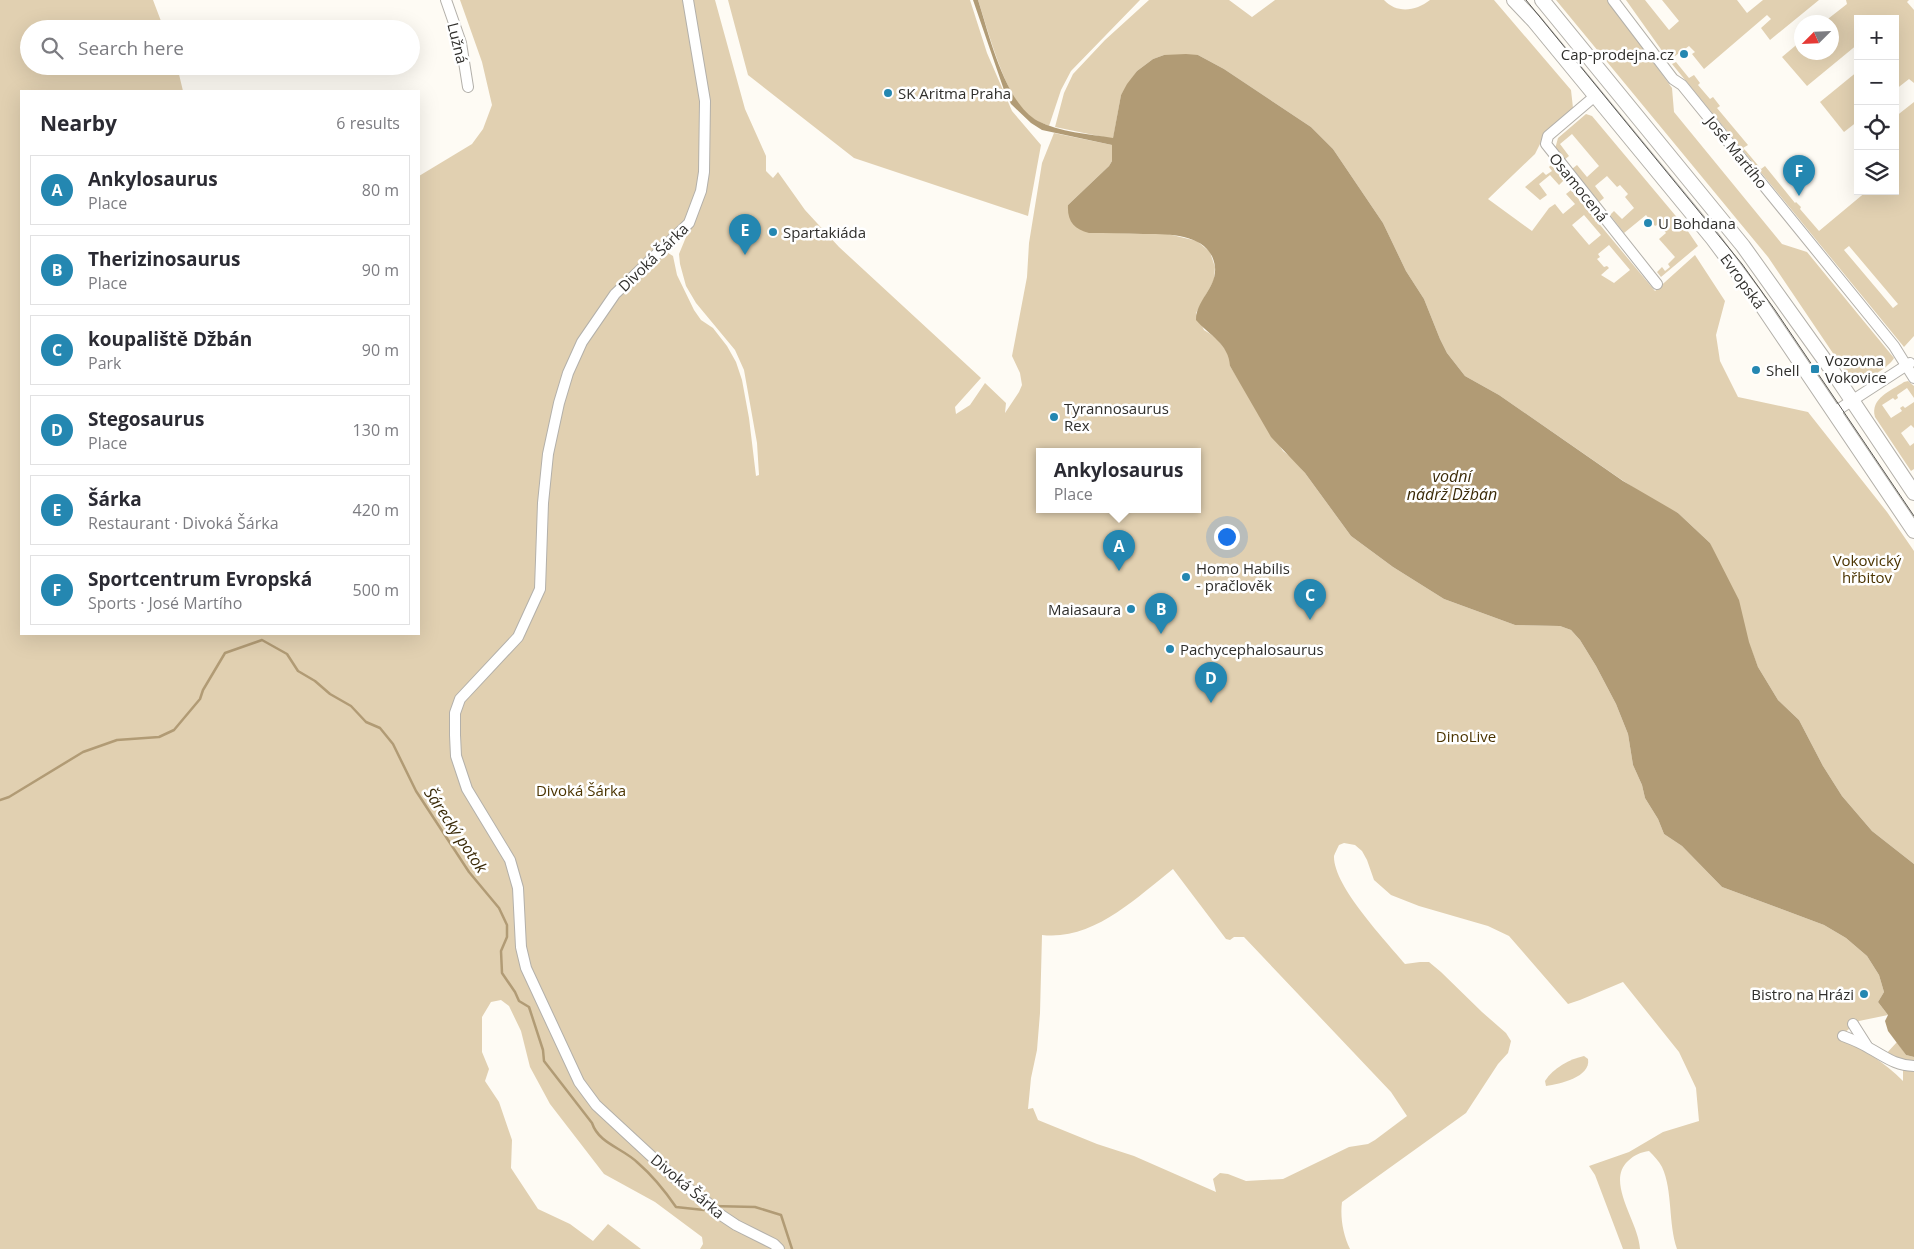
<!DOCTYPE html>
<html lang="en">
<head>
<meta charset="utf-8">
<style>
	body { margin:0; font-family:"Open Sans",sans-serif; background:#f2f2f3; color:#2b2b33 }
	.controls { position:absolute; right:15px; top:15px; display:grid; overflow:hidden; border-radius:0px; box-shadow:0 5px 20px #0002 }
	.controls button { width:45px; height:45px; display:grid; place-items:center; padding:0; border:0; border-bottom:1px solid #e1e1e2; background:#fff; color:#2b2b33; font:25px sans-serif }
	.compass { position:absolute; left:1794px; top:15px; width:45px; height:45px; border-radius:50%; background:#fff; box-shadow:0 5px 20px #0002; rotate:246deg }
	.you { position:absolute; left:1226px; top:536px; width:18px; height:18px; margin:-12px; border:4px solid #fff; border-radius:50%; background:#1a73e8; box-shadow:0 0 0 8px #1a73e833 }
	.badge { display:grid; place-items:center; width:32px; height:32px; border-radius:50%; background:#2487b1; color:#fff; font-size:16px; font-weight:700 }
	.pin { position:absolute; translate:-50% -41px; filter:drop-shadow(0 1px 2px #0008) }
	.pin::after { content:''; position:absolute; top:26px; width:18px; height:15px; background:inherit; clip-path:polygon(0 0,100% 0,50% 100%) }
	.popup { position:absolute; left:1036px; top:448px; width:165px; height:65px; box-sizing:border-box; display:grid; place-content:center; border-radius:0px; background:#fff; filter:drop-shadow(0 1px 4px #0005); font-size:16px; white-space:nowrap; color:#7c7c81 }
	.popup b { font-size:19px; color:#2b2b33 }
	.popup::after { content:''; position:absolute; left:50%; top:100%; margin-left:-10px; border:10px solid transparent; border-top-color:#fff }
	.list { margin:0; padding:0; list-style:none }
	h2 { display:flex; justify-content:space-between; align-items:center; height:65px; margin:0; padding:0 20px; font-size:21px }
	h2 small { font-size:16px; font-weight:400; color:#7c7c81 }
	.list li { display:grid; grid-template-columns:32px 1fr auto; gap:15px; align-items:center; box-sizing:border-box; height:70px; margin:0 10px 10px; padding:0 10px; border:1px solid #e1e1e2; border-radius:0px }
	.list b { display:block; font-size:19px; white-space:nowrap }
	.list p { margin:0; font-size:16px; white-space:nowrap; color:#7c7c81 }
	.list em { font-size:16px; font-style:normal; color:#7c7c81 }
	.icon { flex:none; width:28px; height:28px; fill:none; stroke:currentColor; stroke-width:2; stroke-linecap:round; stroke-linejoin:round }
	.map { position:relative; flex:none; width:1914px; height:1249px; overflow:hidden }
	.search { position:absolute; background:#fff; box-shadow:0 5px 20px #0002; left:20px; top:20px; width:400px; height:55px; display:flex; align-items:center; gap:12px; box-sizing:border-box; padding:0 18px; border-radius:28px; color:#7c7c81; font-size:19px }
	.panel { position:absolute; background:#fff; box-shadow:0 5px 20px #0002; left:20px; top:90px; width:400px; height:545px; border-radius:0px }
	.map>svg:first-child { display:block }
	.green { fill:#e1d0b1; fill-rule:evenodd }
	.water { fill:#b19b75 }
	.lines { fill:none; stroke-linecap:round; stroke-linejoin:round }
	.stream { stroke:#b19b75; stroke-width:2.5 }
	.minor-casing { stroke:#b3b0aa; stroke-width:12 }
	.major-casing { stroke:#b3b0aa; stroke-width:16 }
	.minor { stroke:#fff; stroke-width:10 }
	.major { stroke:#fff; stroke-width:14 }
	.tram { stroke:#595854; stroke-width:1 }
	.poi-dot { fill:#2487b1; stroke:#fff; stroke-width:2 }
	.labels { text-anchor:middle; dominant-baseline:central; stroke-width:5; stroke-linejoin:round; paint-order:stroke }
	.street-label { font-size:15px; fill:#302f2c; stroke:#fff }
	.poi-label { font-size:15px; fill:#302f2c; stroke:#fff; text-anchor:start }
	.park-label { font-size:15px; fill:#4b3400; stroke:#fff }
	.water-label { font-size:16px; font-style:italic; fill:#3a2a08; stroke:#fff }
</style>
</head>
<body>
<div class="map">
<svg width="1914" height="1249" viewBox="0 0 1914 1249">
	<rect width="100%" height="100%" fill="#fefbf4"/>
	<!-- green -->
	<g class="green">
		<path d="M0 0H153L164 29H29V66H177L183 91H21V634H419V176L472 144 483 129 492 105 482 62 460 0H684L699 81 701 176 687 220 665 251 673 256 677 275 694 310 701 320 713 328 727 346 736 362 742 380 749 418 756 476 759 475 757 443 744 370 735 350 696 303 686 286 680 264 679 254 701 201 708 98 691 0H715L745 109 766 156V171L773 178 778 172 805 210 839 247 981 378 955 407 956 414 970 405 985 383 1006 403 1005 413 1019 392 1022 385 1020 373 1012 356 1027 277 1029 243 1042 163 1054 133 1112 145V161L1109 166 1068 205 1116 233 1168 234 1197 241 1210 252 1215 267 1214 280 1196 313 1204 330 1215 337 1225 349 1230 356V366L1283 451 1292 458 1305 473 1351 536 1393 567 1444 599 1515 625 1560 626 1571 630 1580 640 1596 666 1616 704 1628 734 1633 765 1642 785 1645 798 1658 819 1664 834 1682 846 1722 887 1824 925 1846 938 1867 956 1879 975 1884 992 1878 1002 1888 1015 1859 1021 1844 1033C1862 1051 1885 1062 1903 1081V1070L1914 1069V1249H1677C1668 1223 1673 1191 1662 1167 1659 1161 1654 1156 1649 1151 1641 1152 1634 1155 1628 1161 1605 1182 1639 1222 1640 1249H1623L1595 1175 1589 1166 1629 1152 1663 1132 1699 1121 1696 1088 1679 1052 1623 982 1580 1000 1568 1004 1509 936 1488 926 1419 906 1391 895 1374 880 1367 860 1362 851 1355 845 1344 843 1339 845C1337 849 1335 853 1334 856 1333 886 1386 941 1405 964L1420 962H1429L1441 972 1482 1012 1506 1033 1511 1041 1508 1053 1498 1064 1466 1113 1342 1202C1340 1217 1343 1235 1350 1249H700L703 1244 702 1237 655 1202 604 1174 550 1104 530 1067 521 1031 509 1006 501 1000 491 1002 482 1017V1052L489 1069 485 1081 499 1102 512 1140 511 1168 538 1209 570 1224 593 1241 608 1224 641 1249H0ZM1040 452H1198V510H1040ZM1173 869 1226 939 1230 940 1234 937H1244L1391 1092 1407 1116 1375 1140 1368 1144 1349 1147 1283 1179 1246 1181 1228 1174 1220 1173 1213 1179 1216 1192 1134 1156 1097 1144 1038 1120 1033 1108 1028 1109 1031 1078 1037 1050 1040 1013 1042 935C1093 941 1136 898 1173 869Z"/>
		<polygon points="728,0 970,0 987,53 1012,111 1041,145 1028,216 854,158 748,75"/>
		<path d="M978 0H1140L1071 71 1061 90 1049 126C1042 123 1035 120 1029 116 1005 97 988 30 978 0Z"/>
		<path d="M1149 0H1229L1252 17 1275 0H1384C1397 14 1416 11 1430 0H1494L1571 90 1573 108 1544 136 1535 154 1488 199 1532 231 1549 208 1555 204 1563 214 1575 204 1566 194 1571 190 1655 291 1695 255 1725 301 1716 335 1720 361 1738 397 1808 412 1887 512 1914 551V864L1872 831 1842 796 1823 766 1799 720 1778 700 1758 667 1710 543 1678 513 1655 502 1619 478 1499 395 1465 376 1447 353 1440 339 1424 299 1406 271 1383 223 1333 149 1311 127 1224 69 1198 55H1164L1153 59 1137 71 1121 95 1113 139 1055 127 1064 93 1073 74 1105 40ZM1584 215 1601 235 1589 245 1572 225ZM1609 245 1630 270 1614 283 1601 275 1609 268 1607 266 1604 267 1597 259 1600 257 1598 254Z"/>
		<path d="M1556 0H1608L1672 88 1674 112 1782 244 1807 252 1894 358C1889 367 1868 381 1856 380 1854 379 1851 378 1849 377L1768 257Z"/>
		<polygon points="1626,0 1645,0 1669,30 1679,21 1662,0 1737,0 1747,13 1763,0 1819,0 1770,40 1761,28 1771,19 1767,15 1704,69 1692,54 1695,52 1689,46 1675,56 1672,53 1670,54 1673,58 1670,62"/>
		<polygon points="1846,0 1909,0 1907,2 1914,10 1914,83 1909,79 1895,90 1895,19 1858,19 1858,44 1807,86 1782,57 1801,41 1802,52 1832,52 1832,22 1824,22 1847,4"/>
		<path d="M1676 62 1689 78 1694 75 1700 83 1698 85 1710 99 1713 97 1720 106 1717 108 1748 145 1743 148 1746 151 1761 169 1765 166 1795 203 1796 202 1801 207 1800 209 1819 231 1867 191H1895V117L1914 102V336L1904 347 1672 64ZM1849 246 1898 304 1893 308 1844 250Z"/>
		<polygon points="1858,71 1858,121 1844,132 1820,102"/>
		<polygon points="1586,114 1592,116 1685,227 1698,246 1661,277 1657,272 1662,267 1665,271 1670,267 1668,264 1675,257 1659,239 1666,233 1659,224 1655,226 1646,215 1624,233 1610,215 1614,211 1622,219 1634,208 1625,197 1628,194 1620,185 1617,187 1607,176 1595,186 1604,198 1599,202 1572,169 1577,165 1587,177 1599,166 1572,134 1560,144 1569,156 1564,160 1555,149 1558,138"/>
		<polygon points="1551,165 1564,180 1559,185 1550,175 1539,184 1547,195 1540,200 1525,187 1543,172 1546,175 1552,171 1549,167"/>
		<path d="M1908 381 1914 386V398L1907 388 1897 395 1898 398 1895 400 1893 398 1882 405 1891 418 1902 411 1900 408 1903 406 1905 408 1914 402V428L1911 425 1901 433 1910 446 1914 443V469L1911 471 1875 417C1870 398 1891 391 1904 382Z"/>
		<polygon points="1897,1042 1906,1055 1914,1057 1914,1063 1885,1055"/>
		<path d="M1584 1056 1588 1059C1591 1077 1560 1084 1546 1086L1545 1081C1553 1068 1570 1059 1584 1056Z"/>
	</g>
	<!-- water -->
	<path class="water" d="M973 0H978C989 34 1005 104 1038 121 1059 132 1089 134 1113 138L1121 95 1127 84 1137 71 1153 59 1164 55 1186 54 1198 55 1224 69 1311 127 1333 149 1383 223 1406 271 1424 299 1440 339 1447 353 1465 376 1499 395 1623 481 1678 513 1710 543 1739 600 1749 642 1758 667 1778 700 1799 720 1823 766 1842 796 1872 831 1914 864V1057L1906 1055 1888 1031 1885 1021 1888 1015 1878 1002 1884 992 1879 975 1867 956 1846 938 1824 925 1722 887 1682 846 1664 834 1658 819 1645 798 1642 785 1633 765 1628 734 1616 704 1596 666 1580 640 1571 630 1560 626 1515 625 1444 599 1393 567 1351 536 1305 473 1271 437 1230 366C1229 344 1209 335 1196 320 1196 300 1217 288 1215 267 1211 233 1168 234 1143 234 1125 233 1107 233 1089 233 1074 229 1067 221 1068 205L1109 166 1112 161V145L1042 130 1031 123 1011 104 1004 90Z"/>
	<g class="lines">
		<!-- stream -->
		<g class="stream">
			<path d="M0 800 9 797 83 752 117 740 159 737 174 730 200 699 203 690 225 653 262 640 287 654 298 671 315 681 330 694 351 706 366 722 380 728 393 744 416 791 469 872 499 908 507 925V937L501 951 502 973 515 992 519 1001 529 1007 543 1050 544 1061 592 1123C599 1144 623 1148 638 1163 653 1176 665 1191 676 1207L704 1210 707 1208"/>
			<polyline points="712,1206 755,1207 781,1215 792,1249"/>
		</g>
		<defs>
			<g id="minor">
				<polyline points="446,0 461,43 468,87"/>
				<polyline points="688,0 705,101 704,172 701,191 689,223 615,294 582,342 568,373 559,403 548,454 543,503 540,589 518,637 460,699 455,713 455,735 456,756 467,789 510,860 518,888 521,947 526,968 579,1082 596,1105 676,1179 708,1203 712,1209 736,1225 774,1244 779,1249"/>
				<polyline points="1613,0 1673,79 1682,85 1894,346 1914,378"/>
				<polyline points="1595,96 1548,136 1546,144 1657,284"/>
				<polyline points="1833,413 1910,363"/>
				<polyline points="1853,1024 1867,1046"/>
				<path d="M1843 1036C1851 1039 1861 1043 1869 1048 1886 1057 1894 1065 1914 1066"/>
			</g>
			<g id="major">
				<polyline points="1514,0 1534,21 1713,239 1754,294 1914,531"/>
				<polyline points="1542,0 1743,246 1831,369 1914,493"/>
			</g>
		</defs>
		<!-- minor casing -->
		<use href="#minor" class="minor-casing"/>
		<!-- major casing -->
		<use href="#major" class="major-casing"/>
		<!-- minor -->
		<use href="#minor" class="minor"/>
		<!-- major -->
		<use href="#major" class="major"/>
		<!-- tram -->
		<polyline class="tram" points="1526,0 1742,264 1775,310 1914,516"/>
	</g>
	<!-- markers -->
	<g class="poi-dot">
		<circle cx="1684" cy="54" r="5"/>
		<circle cx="888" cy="93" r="5"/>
		<circle cx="1648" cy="223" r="5"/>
		<circle cx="773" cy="232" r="5"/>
		<rect x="1810" y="364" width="10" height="10" rx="2.5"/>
		<circle cx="1756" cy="370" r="5"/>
		<circle cx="1054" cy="417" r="5"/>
		<circle cx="1186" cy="577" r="5"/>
		<circle cx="1131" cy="609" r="5"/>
		<circle cx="1170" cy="649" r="5"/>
		<circle cx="1864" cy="994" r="5"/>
	</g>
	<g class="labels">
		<!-- street labels -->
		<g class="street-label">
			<text transform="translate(458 43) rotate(76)">Lužná</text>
			<text transform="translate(1737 152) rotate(51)">José Martího</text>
			<text transform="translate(1579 187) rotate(51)">Osamocená</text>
			<text transform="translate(653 257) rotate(-44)">Divoká Šárka</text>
			<text transform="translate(1743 281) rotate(54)">Evropská</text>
			<text transform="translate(688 1186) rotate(40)">Divoká Šárka</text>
		</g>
		<!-- poi labels -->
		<g class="poi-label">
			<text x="1674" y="54" text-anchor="end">Cap-prodejna.cz</text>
			<text x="898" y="93">SK Aritma Praha</text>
			<text x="1658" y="223">U Bohdana</text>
			<text x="783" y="232">Spartakiáda</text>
			<text x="1825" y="360">Vozovna<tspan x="1825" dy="17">Vokovice</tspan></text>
			<text x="1766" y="370">Shell</text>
			<text x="1064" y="408">Tyrannosaurus<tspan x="1064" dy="17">Rex</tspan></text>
			<text x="1196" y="568">Homo Habilis<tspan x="1196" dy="17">- pračlověk</tspan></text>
			<text x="1121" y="609" text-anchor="end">Maiasaura</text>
			<text x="1180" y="649">Pachycephalosaurus</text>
			<text x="1854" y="994" text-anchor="end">Bistro na Hrázi</text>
		</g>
		<!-- park labels -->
		<g class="park-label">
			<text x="1867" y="560">Vokovický<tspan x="1867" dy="17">hřbitov</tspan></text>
			<text x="1466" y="736">DinoLive</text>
			<text x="581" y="790">Divoká Šárka</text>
		</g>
		<!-- water labels -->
		<g class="water-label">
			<text x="1452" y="476">vodní<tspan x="1452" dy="18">nádrž Džbán</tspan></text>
			<text transform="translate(456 830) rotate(56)">Šárecký potok</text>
		</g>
	</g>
</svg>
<div class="controls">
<button>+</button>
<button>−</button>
<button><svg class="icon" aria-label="locate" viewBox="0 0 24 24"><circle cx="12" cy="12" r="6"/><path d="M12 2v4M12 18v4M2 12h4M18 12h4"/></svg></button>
<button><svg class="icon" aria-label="layers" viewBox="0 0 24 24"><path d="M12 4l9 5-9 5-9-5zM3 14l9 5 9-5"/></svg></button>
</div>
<svg class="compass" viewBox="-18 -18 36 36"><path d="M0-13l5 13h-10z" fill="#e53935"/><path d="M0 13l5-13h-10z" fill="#7c7c81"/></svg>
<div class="you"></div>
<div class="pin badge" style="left:1119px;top:571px">A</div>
<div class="popup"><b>Ankylosaurus</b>Place</div>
<div class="pin badge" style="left:1161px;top:634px">B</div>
<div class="pin badge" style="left:1310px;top:620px">C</div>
<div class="pin badge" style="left:1211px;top:703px">D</div>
<div class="pin badge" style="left:745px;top:255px">E</div>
<div class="pin badge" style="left:1799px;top:196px">F</div>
<div class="search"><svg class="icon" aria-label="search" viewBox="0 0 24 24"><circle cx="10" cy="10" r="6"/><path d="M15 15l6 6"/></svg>Search here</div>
<section class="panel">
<h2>Nearby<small>6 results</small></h2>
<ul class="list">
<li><span class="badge">A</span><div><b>Ankylosaurus</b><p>Place</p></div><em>80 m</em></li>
<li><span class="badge">B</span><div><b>Therizinosaurus</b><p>Place</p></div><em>90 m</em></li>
<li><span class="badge">C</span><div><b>koupaliště Džbán</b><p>Park</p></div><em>90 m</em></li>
<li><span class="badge">D</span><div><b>Stegosaurus</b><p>Place</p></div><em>130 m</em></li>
<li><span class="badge">E</span><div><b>Šárka</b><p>Restaurant · Divoká Šárka</p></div><em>420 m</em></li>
<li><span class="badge">F</span><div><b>Sportcentrum Evropská</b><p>Sports · José Martího</p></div><em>500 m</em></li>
</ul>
</section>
</div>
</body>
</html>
